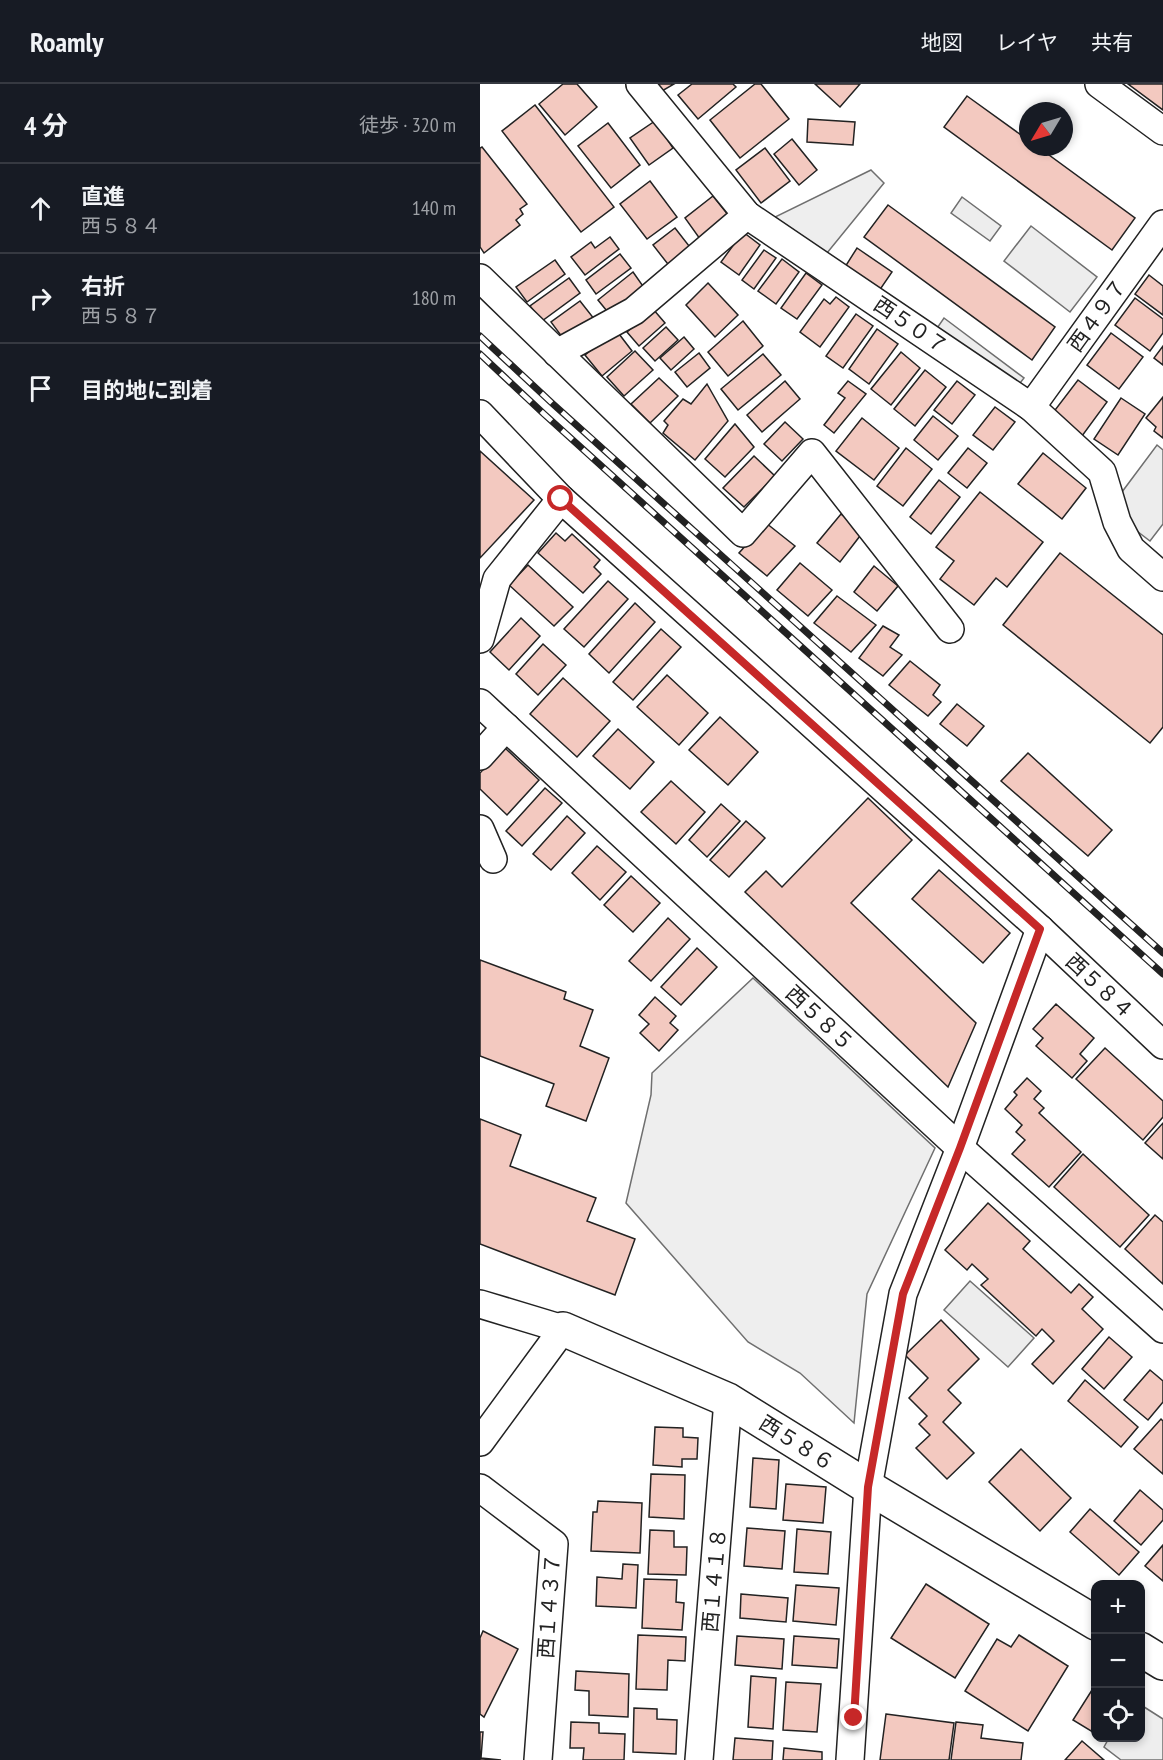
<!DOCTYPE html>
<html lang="ja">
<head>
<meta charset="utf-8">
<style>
	body { margin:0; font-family:"PT Sans Narrow","Noto Sans JP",sans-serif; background:#20242c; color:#f1f3f6 }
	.controls { position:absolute; right:18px; bottom:18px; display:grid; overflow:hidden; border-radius:12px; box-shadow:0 3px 9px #0003 }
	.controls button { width:54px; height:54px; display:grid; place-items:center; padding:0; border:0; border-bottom:2px solid #363941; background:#171b24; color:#f1f3f6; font:30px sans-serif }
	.compass { position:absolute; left:539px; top:18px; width:54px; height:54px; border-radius:50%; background:#171b24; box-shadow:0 3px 9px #0003; rotate:232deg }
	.stop { position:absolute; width:18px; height:18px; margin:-14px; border:4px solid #c62828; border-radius:50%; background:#fff }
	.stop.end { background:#c62828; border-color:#fff; box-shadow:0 2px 6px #0008 }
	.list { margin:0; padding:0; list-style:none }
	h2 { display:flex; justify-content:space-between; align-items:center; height:78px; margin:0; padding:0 24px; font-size:26px }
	h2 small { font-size:20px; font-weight:400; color:#9ea1a6 }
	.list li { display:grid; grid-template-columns:39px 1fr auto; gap:18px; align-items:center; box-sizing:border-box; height:90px; padding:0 24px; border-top:2px solid #363941 }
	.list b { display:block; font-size:22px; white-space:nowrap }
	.list p { margin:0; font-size:20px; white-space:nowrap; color:#9ea1a6 }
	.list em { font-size:20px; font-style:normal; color:#9ea1a6 }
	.icon { flex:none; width:33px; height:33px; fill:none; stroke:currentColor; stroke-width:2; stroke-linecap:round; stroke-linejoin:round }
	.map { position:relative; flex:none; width:683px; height:1676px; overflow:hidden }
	header { display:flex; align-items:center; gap:36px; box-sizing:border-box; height:84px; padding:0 30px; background:#171b24; border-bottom:2px solid #363941 }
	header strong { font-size:28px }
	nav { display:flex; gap:33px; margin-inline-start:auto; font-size:21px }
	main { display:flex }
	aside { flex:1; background:#171b24 }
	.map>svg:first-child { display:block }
	.green { fill:#eee; stroke:#6f6f6f; stroke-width:1.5 }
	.parking { fill:#ededed; stroke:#6f6f6f; stroke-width:1.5 }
	.building { fill:#f3c9c0; stroke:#222; stroke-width:1.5 }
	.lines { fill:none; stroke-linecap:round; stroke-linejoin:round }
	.street-casing { stroke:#222; stroke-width:30 }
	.secondary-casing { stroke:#222; stroke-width:36 }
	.street { stroke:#fff; stroke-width:27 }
	.secondary { stroke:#fff; stroke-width:33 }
	.rail-casing { stroke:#222; stroke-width:7 }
	.rail { stroke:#fff; stroke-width:4.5; stroke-dasharray:14; stroke-linecap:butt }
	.route { stroke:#c62828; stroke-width:8 }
	.labels { text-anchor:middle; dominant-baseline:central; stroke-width:4.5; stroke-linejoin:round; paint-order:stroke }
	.street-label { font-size:21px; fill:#222; stroke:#fff }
</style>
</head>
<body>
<header>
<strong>Roamly</strong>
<nav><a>地図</a><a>レイヤ</a><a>共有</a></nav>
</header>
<main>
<aside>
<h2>4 分<small>徒歩 · 320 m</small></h2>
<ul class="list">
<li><svg class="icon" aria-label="ahead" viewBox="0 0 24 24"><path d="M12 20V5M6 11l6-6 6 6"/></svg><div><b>直進</b><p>西５８４</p></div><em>140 m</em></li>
<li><svg class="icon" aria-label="right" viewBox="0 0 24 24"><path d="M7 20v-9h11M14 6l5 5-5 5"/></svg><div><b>右折</b><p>西５８７</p></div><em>180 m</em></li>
<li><svg class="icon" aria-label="arrive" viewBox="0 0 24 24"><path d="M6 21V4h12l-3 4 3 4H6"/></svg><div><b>目的地に到着</b></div></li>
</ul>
</aside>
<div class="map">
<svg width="683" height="1676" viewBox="0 0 683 1676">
	<rect width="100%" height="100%" fill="#fff"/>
	<!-- green -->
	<g class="green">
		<polygon points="391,86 404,99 347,169 295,133"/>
		<polygon points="273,894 455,1064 387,1210 374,1339 320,1289 268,1258 146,1119 171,1011 172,989"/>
		<polygon points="661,1621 683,1635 683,1676 641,1676 624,1663 629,1654 660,1654"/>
	</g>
	<!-- parking -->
	<g class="parking">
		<polygon points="482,113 521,142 510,157 471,129"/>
		<polygon points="551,142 617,193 590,228 524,177"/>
		<polygon points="464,234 544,294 537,303 455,247"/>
		<polygon points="677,361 683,366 683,440 670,457 649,441 639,412"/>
		<polygon points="490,1197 554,1254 528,1283 464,1226"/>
	</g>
	<!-- building -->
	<g class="building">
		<polygon points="83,0 97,0 117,23 85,51 59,20"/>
		<polygon points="178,0 194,0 182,7"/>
		<polygon points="212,0 253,0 256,3 218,35 198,11"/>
		<polygon points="275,0 281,0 309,35 260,74 230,36"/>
		<polygon points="335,0 380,0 360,23"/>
		<polygon points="648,0 683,0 683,26"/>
		<polygon points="487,12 548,56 548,63 558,63 655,134 632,166 464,43"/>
		<polygon points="55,21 134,123 101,148 22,47"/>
		<polygon points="328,35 375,38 373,61 327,58"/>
		<polygon points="175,37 193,64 169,81 150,54"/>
		<polygon points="128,39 160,81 131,104 98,62"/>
		<polygon points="312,55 337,86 319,101 294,70"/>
		<polygon points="2,63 47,120 40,125 43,130 36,136 40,141 4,169 0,163 0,64"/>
		<polygon points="285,64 310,97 281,119 256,86"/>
		<polygon points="170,97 197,133 167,155 140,120"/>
		<polygon points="233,112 249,132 220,155 205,134"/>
		<polygon points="408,121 575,243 552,276 384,153"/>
		<polygon points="195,144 213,167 191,184 173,161"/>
		<polygon points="263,148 280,161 259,191 241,178"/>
		<polygon points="130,153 139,165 105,191 91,173 111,158 115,164"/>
		<polygon points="377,164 412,188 399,207 365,183"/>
		<polygon points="284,166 296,174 274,205 262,196"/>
		<polygon points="140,170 151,184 116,210 106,196"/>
		<polygon points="302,175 319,188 296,220 278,207"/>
		<polygon points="75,176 85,190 47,218 36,203"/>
		<polygon points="153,188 165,205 131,232 118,216"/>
		<polygon points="326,189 342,201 317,235 301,224"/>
		<polygon points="669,191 683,202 683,231 655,210"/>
		<polygon points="89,194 100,209 62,237 50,222"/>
		<polygon points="228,199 258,231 235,253 206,221"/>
		<polygon points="356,213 369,223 340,263 320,248 344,215 350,220"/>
		<polygon points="655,214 683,235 683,249 670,267 635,241"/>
		<polygon points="100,217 115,236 85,257 71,238"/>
		<polygon points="173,225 185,239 159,262 147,248"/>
		<polygon points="376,230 393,242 363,284 346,272"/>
		<polygon points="263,237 283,262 248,292 228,268"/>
		<polygon points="186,243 198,256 175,277 163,264"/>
		<polygon points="397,245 418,260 389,300 369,285"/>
		<polygon points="136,246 152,267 122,292 105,271"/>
		<polygon points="631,249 663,273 639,305 607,281"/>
		<polygon points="204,253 214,265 191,286 180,274"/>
		<polygon points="683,262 683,281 674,274"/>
		<polygon points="155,267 173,286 144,312 127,293"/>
		<polygon points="421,268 440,284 411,321 391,305"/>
		<polygon points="219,269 230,284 207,303 195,288"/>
		<polygon points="283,270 301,291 258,326 241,305"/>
		<polygon points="445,286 466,303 435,342 414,325"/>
		<polygon points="179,294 198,312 170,339 151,320"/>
		<polygon points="598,296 627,318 602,352 572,330"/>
		<polygon points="305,297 320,315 282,348 267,331"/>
		<polygon points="368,297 386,310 354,349 344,341 365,314 358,309"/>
		<polygon points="477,297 495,311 472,340 454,326"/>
		<polygon points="227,300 248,337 215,376 183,349 188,341 184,337 203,315 211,320"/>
		<polygon points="683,313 683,354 674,347 676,343 666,334"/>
		<polygon points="641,314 665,330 638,371 614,355"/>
		<polygon points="515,323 535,338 513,366 493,351"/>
		<polygon points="453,332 478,352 458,376 434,356"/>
		<polygon points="382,334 419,364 394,396 356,367"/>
		<polygon points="305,338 323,355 302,377 284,360"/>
		<polygon points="255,340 274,363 245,393 225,375"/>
		<polygon points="426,364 452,385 423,422 397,402"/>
		<polygon points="488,364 507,379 487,404 468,389"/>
		<polygon points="0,367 54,416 0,474"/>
		<polygon points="563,369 606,404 582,435 538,400"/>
		<polygon points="274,372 295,392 264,423 243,404"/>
		<polygon points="459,396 480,413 451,450 430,433"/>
		<polygon points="500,408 563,458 527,503 516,494 494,521 460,495 474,477 456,463"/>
		<polygon points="361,430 383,448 360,478 337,459"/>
		<polygon points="286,439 315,462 287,492 259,469"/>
		<polygon points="76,449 85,457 92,450 120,476 114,483 121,490 103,509 58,469"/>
		<polygon points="580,469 683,551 683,643 670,659 523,541"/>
		<polygon points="320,479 352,506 328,532 297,506"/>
		<polygon points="48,481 93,523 74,542 29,501"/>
		<polygon points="394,482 418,502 397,527 374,508"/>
		<polygon points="128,497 148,515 104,563 84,545"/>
		<polygon points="357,512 396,541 371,568 334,539"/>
		<polygon points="155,519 175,538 129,589 109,570"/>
		<polygon points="41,534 60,552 29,586 10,568"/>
		<polygon points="403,542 419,551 410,563 422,571 403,592 379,574"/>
		<polygon points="181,545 201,563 153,616 133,598"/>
		<polygon points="63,560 86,581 58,611 36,590"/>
		<polygon points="430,577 460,601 453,611 461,618 448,632 409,601"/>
		<polygon points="187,591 228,629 199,661 157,623"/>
		<polygon points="83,594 130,637 97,673 50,630"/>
		<polygon points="477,620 504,642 487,662 460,640"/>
		<polygon points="240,633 278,668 248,701 209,666"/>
		<polygon points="138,645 174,678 150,705 113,672"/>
		<polygon points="24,663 59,696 27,731 0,705 0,689"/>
		<polygon points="548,669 632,746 608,772 521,697"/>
		<polygon points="191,697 225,728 196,760 161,728"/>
		<polygon points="65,704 82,719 42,762 26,747"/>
		<polygon points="388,714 432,756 371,819 496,939 468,1003 265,808 286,787 302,803"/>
		<polygon points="241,720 260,737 227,773 209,756"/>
		<polygon points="87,732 105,749 71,786 53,770"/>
		<polygon points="266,737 285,754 249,793 230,776"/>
		<polygon points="117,762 146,788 120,816 92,789"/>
		<polygon points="459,786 530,849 503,879 432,815"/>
		<polygon points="151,792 180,819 153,848 124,821"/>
		<polygon points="188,834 210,855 171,897 149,877"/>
		<polygon points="217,864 237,883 201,921 181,903"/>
		<polygon points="0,876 86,908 84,915 113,926 100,962 129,974 106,1037 66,1022 74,1000 0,972"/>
		<polygon points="175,913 196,932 190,939 198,946 179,967 160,949 169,940 159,931"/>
		<polygon points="576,920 614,954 600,970 607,977 592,994 556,962 563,954 553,945"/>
		<polygon points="625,964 683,1017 683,1033 663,1056 596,995"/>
		<polygon points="547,994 561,1007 554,1015 564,1024 559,1029 601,1068 569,1103 532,1070 545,1056 536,1048 542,1041 525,1025 537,1011 534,1008"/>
		<polygon points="0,1035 41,1051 30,1082 116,1114 107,1137 155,1155 135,1211 0,1160"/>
		<polygon points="683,1039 683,1075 665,1059"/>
		<polygon points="603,1070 669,1131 640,1163 574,1103"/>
		<polygon points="508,1119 550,1157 543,1165 591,1209 599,1200 613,1213 602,1225 623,1245 573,1300 552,1280 574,1257 562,1245 556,1252 501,1201 508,1195 492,1180 487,1186 465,1166"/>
		<polygon points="675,1131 683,1138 683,1200 645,1165"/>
		<polygon points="461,1236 499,1275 468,1306 481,1319 463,1338 494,1369 467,1395 436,1364 450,1351 439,1340 447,1332 429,1314 448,1294 425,1271"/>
		<polygon points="629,1253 652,1273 624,1305 602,1285"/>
		<polygon points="670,1286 683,1297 683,1318 668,1336 644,1316"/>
		<polygon points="605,1296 658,1343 641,1363 588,1317"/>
		<polygon points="681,1335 683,1337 683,1390 654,1365"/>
		<polygon points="175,1343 203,1344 203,1353 218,1354 217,1375 202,1375 202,1383 173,1381"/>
		<polygon points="541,1365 591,1414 560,1447 509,1398"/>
		<polygon points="273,1374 299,1376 296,1425 270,1423"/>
		<polygon points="171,1390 205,1391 204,1435 169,1433"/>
		<polygon points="306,1400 346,1403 343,1439 303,1436"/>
		<polygon points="660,1406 683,1426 683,1436 661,1461 634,1437"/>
		<polygon points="118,1417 162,1419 160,1469 111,1467 113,1428 117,1428"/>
		<polygon points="610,1425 659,1468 639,1491 590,1448"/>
		<polygon points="267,1444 305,1447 302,1485 264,1482"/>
		<polygon points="317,1445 351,1448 348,1490 314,1488"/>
		<polygon points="170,1446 194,1447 194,1463 207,1463 206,1491 168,1490"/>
		<polygon points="683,1461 683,1497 665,1482"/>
		<polygon points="143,1480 158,1481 156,1524 116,1522 117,1493 142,1495"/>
		<polygon points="164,1495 197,1496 196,1518 204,1519 202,1546 162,1544"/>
		<polygon points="446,1500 509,1540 475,1594 411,1554"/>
		<polygon points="316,1501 359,1504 356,1541 313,1537"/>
		<polygon points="261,1510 308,1514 306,1538 260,1534"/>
		<polygon points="3,1547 38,1565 4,1633 0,1630 0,1554"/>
		<polygon points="158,1551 206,1553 205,1577 188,1576 187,1606 156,1605"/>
		<polygon points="539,1551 588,1582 548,1647 485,1607 517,1555 531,1563"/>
		<polygon points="257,1552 304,1555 302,1585 255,1581"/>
		<polygon points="314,1552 359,1555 357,1584 312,1581"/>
		<polygon points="96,1587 149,1590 148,1633 109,1631 109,1607 95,1606"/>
		<polygon points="271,1592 296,1594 293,1645 268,1643"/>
		<polygon points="306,1598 341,1600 337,1648 303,1646"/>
		<polygon points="612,1606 616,1608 616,1650 593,1636"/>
		<polygon points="154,1624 177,1625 177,1635 197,1636 196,1670 153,1668"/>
		<polygon points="406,1630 474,1639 469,1676 400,1676"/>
		<polygon points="91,1638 119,1639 119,1649 145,1650 144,1676 103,1676 104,1664 90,1664"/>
		<polygon points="476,1638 503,1641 501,1654 543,1659 541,1676 471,1676"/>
		<polygon points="0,1648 3,1648 1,1674 21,1676 0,1676"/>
		<polygon points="255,1654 293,1657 292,1676 253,1676"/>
		<polygon points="602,1657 624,1676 585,1676"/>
		<polygon points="304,1664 342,1668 342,1676 303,1676"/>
	</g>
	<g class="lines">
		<defs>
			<g id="street">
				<polyline points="160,0 267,131 551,323 622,388 637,438 651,465 683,493"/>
				<polyline points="619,0 683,47"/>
				<polyline points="0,194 263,449 332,369 470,545"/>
				<polyline points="77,269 154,227 267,131"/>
				<polyline points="551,323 683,140"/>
				<polyline points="0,330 81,415 560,845 683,961"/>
				<polyline points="0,555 17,495 81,415"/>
				<polyline points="0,619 480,1064 683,1245"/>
				<polyline points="0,672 26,643"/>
				<polyline points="0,745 13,775"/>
				<polyline points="0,1220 83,1245 0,1358"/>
				<polyline points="0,1404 74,1460 58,1676"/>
				<polyline points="219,1676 248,1316"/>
				<polyline points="370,1676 388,1403 423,1210 480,1064 560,845"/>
			</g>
			<g id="secondary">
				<polyline points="83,1245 248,1316 388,1403 616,1539"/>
				<polyline points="660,1565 683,1579"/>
			</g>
		</defs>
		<!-- street casing -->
		<use href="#street" class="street-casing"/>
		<!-- secondary casing -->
		<use href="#secondary" class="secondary-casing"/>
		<!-- street -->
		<use href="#street" class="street"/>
		<!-- secondary -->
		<use href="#secondary" class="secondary"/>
		<defs>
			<g id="rail">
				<polyline points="0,252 73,320 683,869"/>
				<polyline points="0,270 64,330 683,890"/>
			</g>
		</defs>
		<!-- rail casing -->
		<use href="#rail" class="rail-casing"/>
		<!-- rail -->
		<use href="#rail" class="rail"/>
	</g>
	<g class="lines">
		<!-- route -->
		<polyline class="route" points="81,415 560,845 480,1064 423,1210 388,1403 374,1634"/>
	</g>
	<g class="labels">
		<!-- street labels -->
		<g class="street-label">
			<text transform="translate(617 231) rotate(-54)">西４９７</text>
			<text transform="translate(431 241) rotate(34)">西５０７</text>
			<text transform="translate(620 902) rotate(43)">西５８４</text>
			<text transform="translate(340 934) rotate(43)">西５８５</text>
			<text transform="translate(317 1359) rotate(32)">西５８６</text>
			<text transform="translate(234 1496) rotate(-85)">西１４１８</text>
			<text transform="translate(69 1522) rotate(-86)">西１４３７</text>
		</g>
	</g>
</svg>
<div class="controls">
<button>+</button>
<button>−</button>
<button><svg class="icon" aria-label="locate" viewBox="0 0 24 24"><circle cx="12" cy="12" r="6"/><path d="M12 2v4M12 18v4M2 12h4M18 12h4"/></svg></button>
</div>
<svg class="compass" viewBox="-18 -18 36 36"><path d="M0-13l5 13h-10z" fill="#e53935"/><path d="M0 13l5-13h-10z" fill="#9ea1a6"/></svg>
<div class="stop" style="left:81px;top:415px"></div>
<div class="stop end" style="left:374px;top:1634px"></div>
</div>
</main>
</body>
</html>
